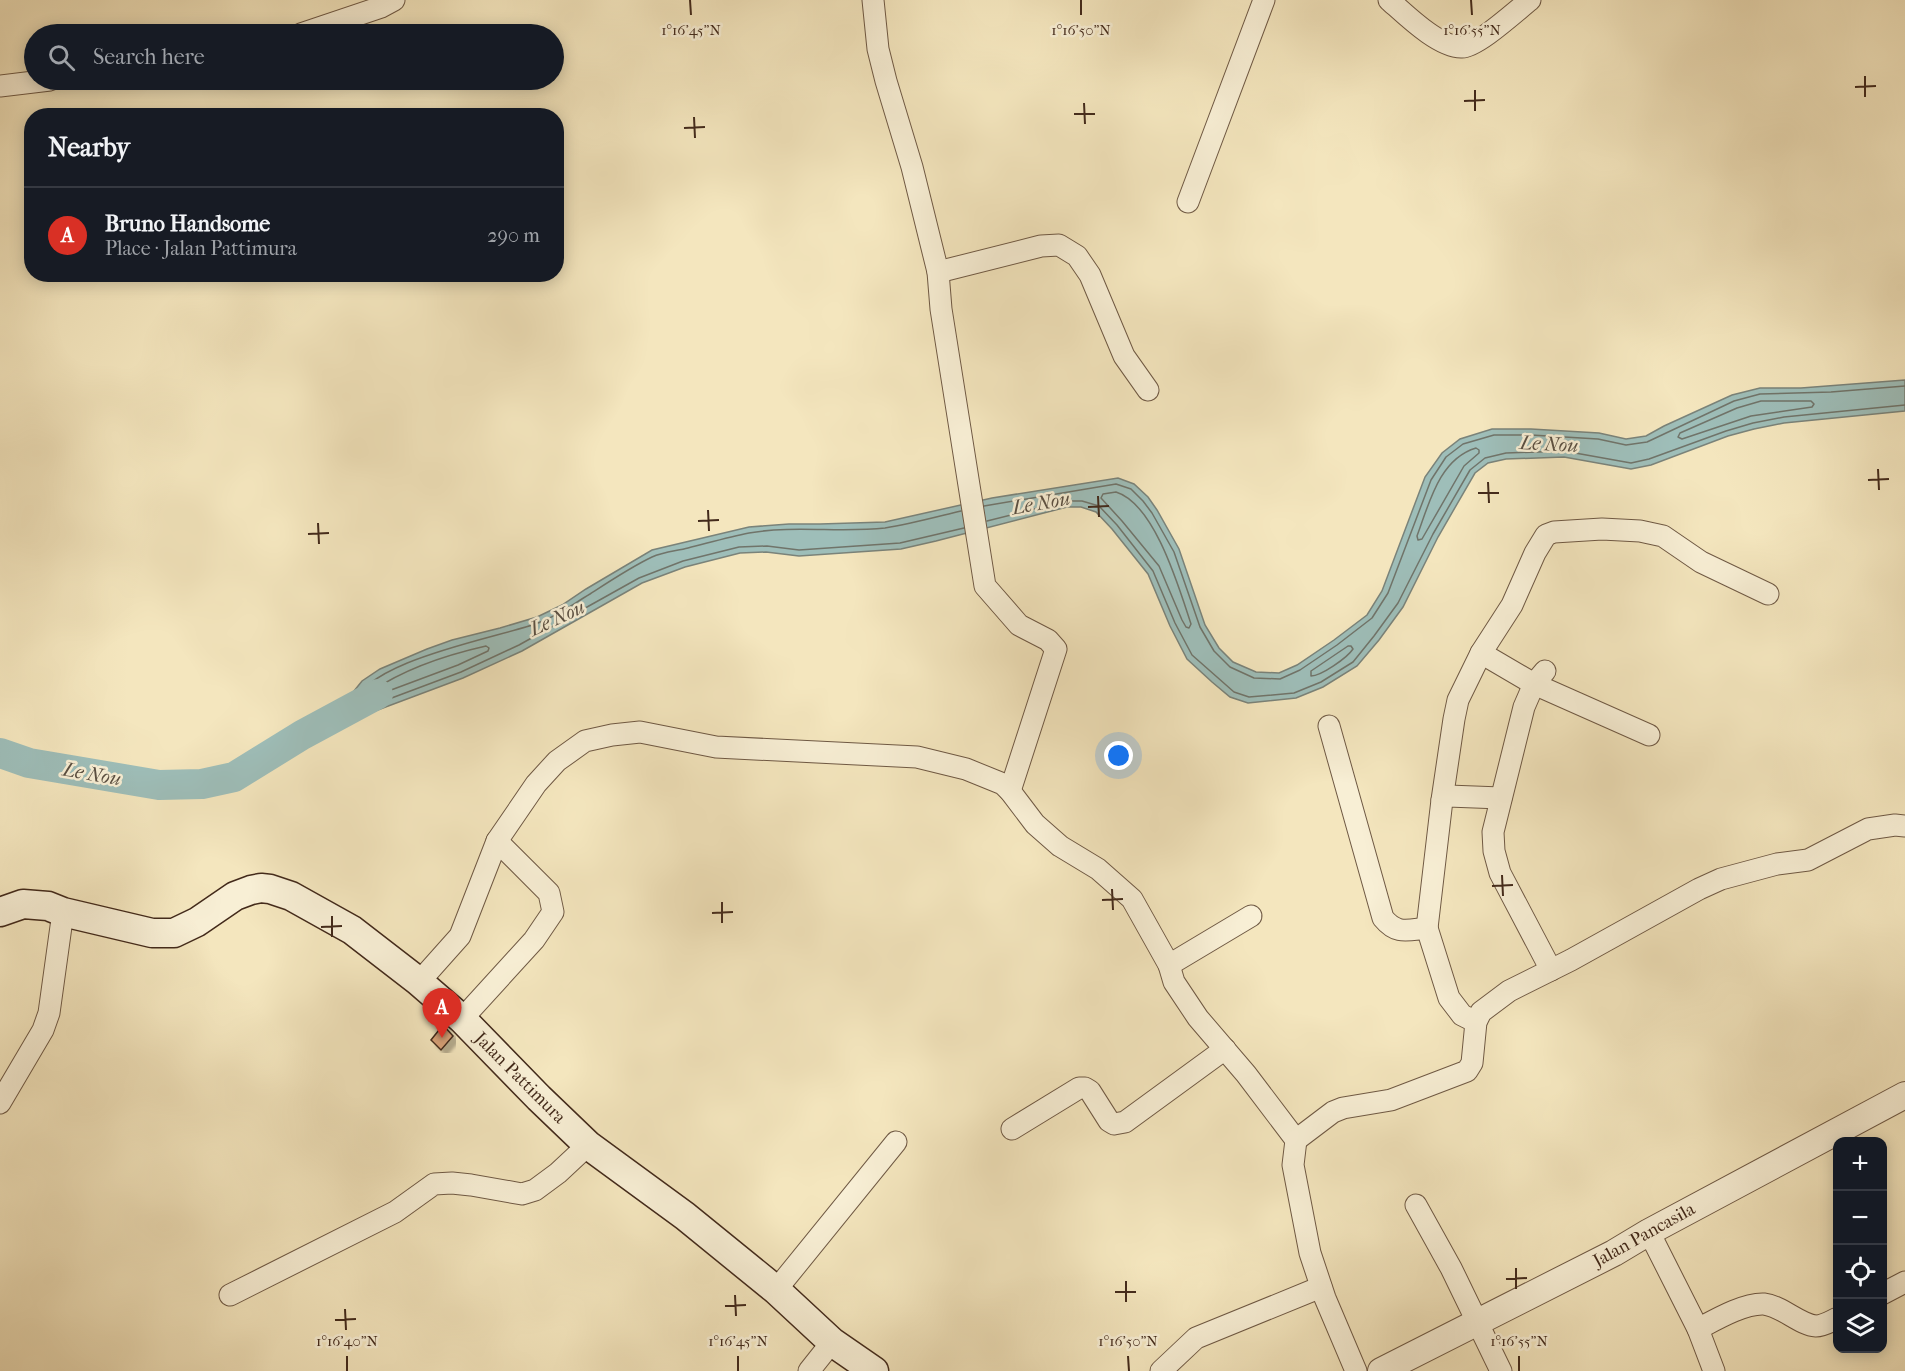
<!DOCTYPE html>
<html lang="en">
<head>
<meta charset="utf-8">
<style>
	body { margin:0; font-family:"IM FELL French Canon",serif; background:#20242c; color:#f1f3f6 }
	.controls { position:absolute; right:18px; bottom:18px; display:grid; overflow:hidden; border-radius:12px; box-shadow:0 3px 15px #0003 }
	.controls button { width:54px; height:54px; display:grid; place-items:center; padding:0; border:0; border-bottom:2px solid #363941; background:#171b24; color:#f1f3f6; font:30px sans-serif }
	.you { position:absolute; left:1119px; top:756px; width:21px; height:21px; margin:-15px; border:4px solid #fff; border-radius:50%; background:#1a73e8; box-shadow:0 0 0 9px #1a73e833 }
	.badge { display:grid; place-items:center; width:39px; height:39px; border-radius:50%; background:#d93025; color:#fff; font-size:20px; font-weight:700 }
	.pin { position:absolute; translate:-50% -50px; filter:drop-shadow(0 2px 3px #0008) }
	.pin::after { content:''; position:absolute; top:32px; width:21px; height:18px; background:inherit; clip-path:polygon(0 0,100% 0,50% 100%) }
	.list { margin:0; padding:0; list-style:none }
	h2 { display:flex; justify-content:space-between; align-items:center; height:78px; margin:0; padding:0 24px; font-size:26px }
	h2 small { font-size:20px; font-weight:400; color:#9ea1a6 }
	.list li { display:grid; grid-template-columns:39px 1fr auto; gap:18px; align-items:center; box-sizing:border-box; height:96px; padding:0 24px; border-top:2px solid #363941 }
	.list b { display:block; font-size:22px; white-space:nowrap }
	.list p { margin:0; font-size:20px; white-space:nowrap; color:#9ea1a6 }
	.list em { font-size:20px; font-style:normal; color:#9ea1a6 }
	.icon { flex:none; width:33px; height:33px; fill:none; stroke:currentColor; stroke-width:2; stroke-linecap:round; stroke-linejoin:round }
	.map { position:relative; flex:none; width:1905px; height:1371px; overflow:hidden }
	.search { position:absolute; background:#171b24; box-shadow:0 3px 15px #0003; left:24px; top:24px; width:540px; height:66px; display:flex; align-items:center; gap:15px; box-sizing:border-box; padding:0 21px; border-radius:33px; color:#9ea1a6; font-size:22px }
	.panel { position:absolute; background:#171b24; box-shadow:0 3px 15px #0003; left:24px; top:108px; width:540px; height:174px; border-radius:24px }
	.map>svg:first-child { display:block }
	.water { fill:#9ebeb9; stroke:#7a837a; stroke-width:1.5 }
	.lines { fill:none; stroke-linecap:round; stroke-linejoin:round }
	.shore { stroke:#70746a; stroke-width:1.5 }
	.river { stroke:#9ebeb9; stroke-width:30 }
	.building { fill:#d9a278; stroke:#432a1b; stroke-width:1.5; filter:url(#shadow) }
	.minor-casing { stroke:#6f5944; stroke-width:23 }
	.tertiary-casing { stroke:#6f5944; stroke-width:28 }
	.secondary-casing { stroke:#432a1b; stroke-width:31 }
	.minor { stroke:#f8efd5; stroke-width:21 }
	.tertiary { stroke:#f8efd5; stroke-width:26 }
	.secondary { stroke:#f8efd5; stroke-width:28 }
	.ticks { fill:none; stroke:#432a1b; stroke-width:2 }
	.labels { text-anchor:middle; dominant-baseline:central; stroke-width:5; stroke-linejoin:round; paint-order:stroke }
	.street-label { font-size:18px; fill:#432a1b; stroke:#f8efd5 }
	.water-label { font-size:20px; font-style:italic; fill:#5a4f42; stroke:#f8efd5 }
	.ticks-label { font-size:15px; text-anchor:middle; fill:#432a1b; stroke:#f8efd5; stroke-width:5; stroke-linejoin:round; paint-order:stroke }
</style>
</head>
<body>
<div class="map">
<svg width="1905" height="1371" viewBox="0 0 1905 1371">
	<defs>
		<filter id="shadow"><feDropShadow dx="5.5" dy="5.5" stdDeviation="1.5" flood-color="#0004"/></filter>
	</defs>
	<rect width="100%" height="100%" fill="#f4e6be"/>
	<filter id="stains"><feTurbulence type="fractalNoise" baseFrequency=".00333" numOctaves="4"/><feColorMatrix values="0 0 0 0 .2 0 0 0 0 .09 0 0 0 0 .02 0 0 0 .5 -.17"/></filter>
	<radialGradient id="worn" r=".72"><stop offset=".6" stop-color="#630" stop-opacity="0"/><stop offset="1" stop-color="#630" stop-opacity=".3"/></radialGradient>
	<!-- water -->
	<polygon class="water" points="1905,380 1905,411 1784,423 1754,429 1728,436 1651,465 1631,469 1564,457 1506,459 1488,463 1475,473 1438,537 1403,607 1379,640 1357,666 1323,687 1296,698 1248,703 1230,697 1212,682 1187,659 1170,626 1148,574 1112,529 1096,512 1081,507 1067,507 936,541 901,549 799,556 766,552 740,553 685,567 642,583 522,651 463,678 375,711 355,715 343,713 350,696 362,681 380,669 427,649 452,640 500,628 537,617 562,605 586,589 652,550 749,527 789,524 820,524 885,522 992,498 1118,478 1134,484 1148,497 1157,510 1179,549 1205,625 1219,648 1233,662 1256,672 1279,673 1297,665 1334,640 1367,615 1382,591 1425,477 1442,453 1460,439 1492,429 1531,429 1599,433 1626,439 1646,436 1664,426 1732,395 1760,388 1801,388"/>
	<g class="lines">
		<!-- shore -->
		<g class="shore">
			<polygon points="1761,401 1811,401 1814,404 1812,407 1751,416 1682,439 1678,437 1680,433 1737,408"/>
			<path d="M1476 448 1479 450V453L1464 466 1422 539 1418 540 1417 536C1429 504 1439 459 1476 448Z"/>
			<path d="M1116 492C1155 504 1179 588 1191 624L1189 628 1186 627 1182 620 1159 566 1122 521 1101 498 1103 494Z"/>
			<polyline points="984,506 1116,484 1131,489 1143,501 1152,513 1174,552 1200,627 1214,651 1230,667 1254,678 1280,679 1300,670 1337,645 1372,618 1388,593 1431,480 1446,457 1463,444 1494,435 1531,435 1598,439 1626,445 1647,442 1734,401 1760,394 1831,392 1905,386"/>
			<path d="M961 511C936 517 911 524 885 528 840 533 794 525 749 533 729 537 708 543 688 548 676 551 663 552 652 557 631 567 610 581 590 594 573 604 558 616 538 623 498 638 365 660 353 706L356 708 373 705 461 672 519 645 639 578 683 561 739 547 767 546 799 550 900 543 964 528"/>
			<polyline points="987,521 1066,501 1082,501 1099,506 1117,525 1153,571 1175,623 1192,655 1234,692 1249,697 1294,693 1321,682 1353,662 1374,636 1398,603 1433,534 1470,470 1485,458 1506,453 1564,451 1631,463 1649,459 1726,431 1753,423 1784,417 1905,405"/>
			<path d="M486 646 489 648 488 651 458 665 375 696 371 694 372 691C406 668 446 655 486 646Z"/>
			<path d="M1348 646H1351L1353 649C1347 658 1321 676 1311 676V671Z"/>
		</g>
		<!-- river -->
		<polyline class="river" points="0,753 29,763 159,785 202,784 234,777 302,735 378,694"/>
	</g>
	<!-- building -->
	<polygon class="building" points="443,1025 453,1036 441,1050 431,1040"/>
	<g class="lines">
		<defs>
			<g id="minor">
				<polyline points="873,0 878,49 886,81 912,167 938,272 941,309 985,586 1019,625 1048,640 1056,649 1010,791"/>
				<path d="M1389 0C1405 14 1439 48 1462 47 1477 47 1516 11 1530 0"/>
				<polyline points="301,34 381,7 394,0"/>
				<polyline points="0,86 50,80"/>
				<polyline points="1188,202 1264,0"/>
				<polyline points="938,272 1041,246 1059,245 1077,256 1090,275 1124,356 1148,390"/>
				<polyline points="1481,653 1534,684 1649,735"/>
				<polyline points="1545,671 1534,684 1524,707 1493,832 1494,851 1500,873 1551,970"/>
				<path d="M1329 726 1383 918C1397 935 1407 930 1427 928L1449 998 1462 1015 1476 1022"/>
				<polyline points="1442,800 1454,719 1458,700 1481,653 1512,605 1535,553 1546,535 1554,532 1602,529 1640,531 1663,536 1701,562 1768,594"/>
				<polyline points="1427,928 1442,800 1448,796 1501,798"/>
				<polyline points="1169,965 1251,916"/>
				<polyline points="419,982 460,936 497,841 536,784 557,761 585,741 612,735 640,732 716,747 917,757 966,769 1003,784 1010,791 1035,824 1060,846 1098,869 1132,899 1169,965 1174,982 1198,1018 1246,1074 1296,1140 1293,1165 1310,1253 1325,1298 1356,1371"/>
				<polyline points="462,1019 534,940 553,912 549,893 497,841"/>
				<polyline points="0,1103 43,1030 49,1013 63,912"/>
				<polyline points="1012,1129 1079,1088 1085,1088 1090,1091 1109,1121 1114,1124 1125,1122 1225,1049"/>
				<polyline points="1296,1140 1333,1112 1343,1108 1391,1100 1467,1071 1472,1063 1476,1022 1481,1012 1509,991 1571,960 1699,889 1721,879 1777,864 1808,860 1868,829 1895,825 1905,826"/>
				<polyline points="1416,1205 1451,1268 1501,1371"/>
				<polyline points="1649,1232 1698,1329 1714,1371"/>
				<polyline points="776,1290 896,1142"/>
				<polyline points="1882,1294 1905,1282"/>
				<polyline points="230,1295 395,1212 434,1184 452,1183 471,1185 522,1194 535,1190 558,1173 588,1145"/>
				<path d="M1698 1329C1715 1320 1744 1303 1764 1304 1782 1306 1800 1325 1816 1326 1823 1326 1831 1321 1838 1318"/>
				<polyline points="809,1371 832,1342"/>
				<polyline points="1161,1371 1196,1338 1321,1287"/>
			</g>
			<polyline id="tertiary" points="1381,1371 1614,1253 1649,1232 1905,1095"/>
			<polyline id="secondary" points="0,912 23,904 48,906 63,912 152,933 174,933 197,922 235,896 251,890 261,888 270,889 291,896 352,930 418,981 462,1019 539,1098 588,1145 685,1216 776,1290 832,1342 874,1371"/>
		</defs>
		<!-- minor casing -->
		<use href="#minor" class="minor-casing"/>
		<!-- tertiary casing -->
		<use href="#tertiary" class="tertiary-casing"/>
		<!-- secondary casing -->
		<use href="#secondary" class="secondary-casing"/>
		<!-- minor -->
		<use href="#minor" class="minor"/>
		<!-- tertiary -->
		<use href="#tertiary" class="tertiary"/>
		<!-- secondary -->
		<use href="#secondary" class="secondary"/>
	</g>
	<!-- ticks -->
	<path class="ticks" d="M690 0 691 15M1081 0V15M1471 0 1472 15M1865 76V97M1855 87 1876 86M1475 90V111M1464 101 1485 100M1084 103 1085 124M1074 114H1095M694 117 695 138M684 128 705 127M1878 469 1879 490M1868 480 1889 479M1488 482 1489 503M1478 493H1499M1098 496 1099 517M1088 507 1109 506M708 510 709 531M698 521 719 520M318 523 319 544M308 534 329 533M1502 875 1503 896M1492 886 1513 885M1112 889 1113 910M1102 900 1123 899M722 902V923M712 913 733 912M332 916V937M321 927 342 926M1516 1268V1289M1506 1279 1527 1278M1126 1281V1302M1115 1292H1136M735 1295 736 1316M725 1306 746 1305M345 1309 346 1330M335 1320 356 1319M347 1356V1371M738 1356V1371M1128 1356 1129 1371M1519 1356V1371"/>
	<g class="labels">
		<!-- street labels -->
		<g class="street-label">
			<text transform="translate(520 1078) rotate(45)">Jalan Pattimura</text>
			<text transform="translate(1644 1235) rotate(-29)">Jalan Pancasila</text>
		</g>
		<!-- water labels -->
		<g class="water-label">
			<text transform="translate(1549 444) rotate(3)">Le Nou</text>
			<text transform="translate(1041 503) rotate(-10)">Le Nou</text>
			<text transform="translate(557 618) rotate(-25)">Le Nou</text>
			<text transform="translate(92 774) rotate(10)">Le Nou</text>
		</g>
	</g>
	<g class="ticks-label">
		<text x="691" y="35">1°16'45"N</text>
		<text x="1081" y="35">1°16'50"N</text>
		<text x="1472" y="35">1°16'55"N</text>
		<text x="347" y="1346">1°16'40"N</text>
		<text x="738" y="1346">1°16'45"N</text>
		<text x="1128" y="1346">1°16'50"N</text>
		<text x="1519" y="1346">1°16'55"N</text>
	</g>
	<rect width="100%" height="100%" filter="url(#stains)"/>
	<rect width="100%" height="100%" fill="url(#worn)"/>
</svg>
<div class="controls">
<button>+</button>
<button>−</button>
<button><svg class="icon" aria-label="locate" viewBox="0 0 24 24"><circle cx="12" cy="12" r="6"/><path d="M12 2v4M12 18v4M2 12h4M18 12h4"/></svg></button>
<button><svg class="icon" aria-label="layers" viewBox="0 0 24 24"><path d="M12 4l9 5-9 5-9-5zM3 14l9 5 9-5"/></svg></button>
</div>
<div class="you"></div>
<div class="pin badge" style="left:442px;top:1038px">A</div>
<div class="search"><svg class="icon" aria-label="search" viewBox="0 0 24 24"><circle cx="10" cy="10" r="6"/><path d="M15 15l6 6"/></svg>Search here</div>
<section class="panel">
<h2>Nearby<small></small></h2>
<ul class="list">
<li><span class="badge">A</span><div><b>Bruno Handsome</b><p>Place · Jalan Pattimura</p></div><em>290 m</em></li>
</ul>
</section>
</div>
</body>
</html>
